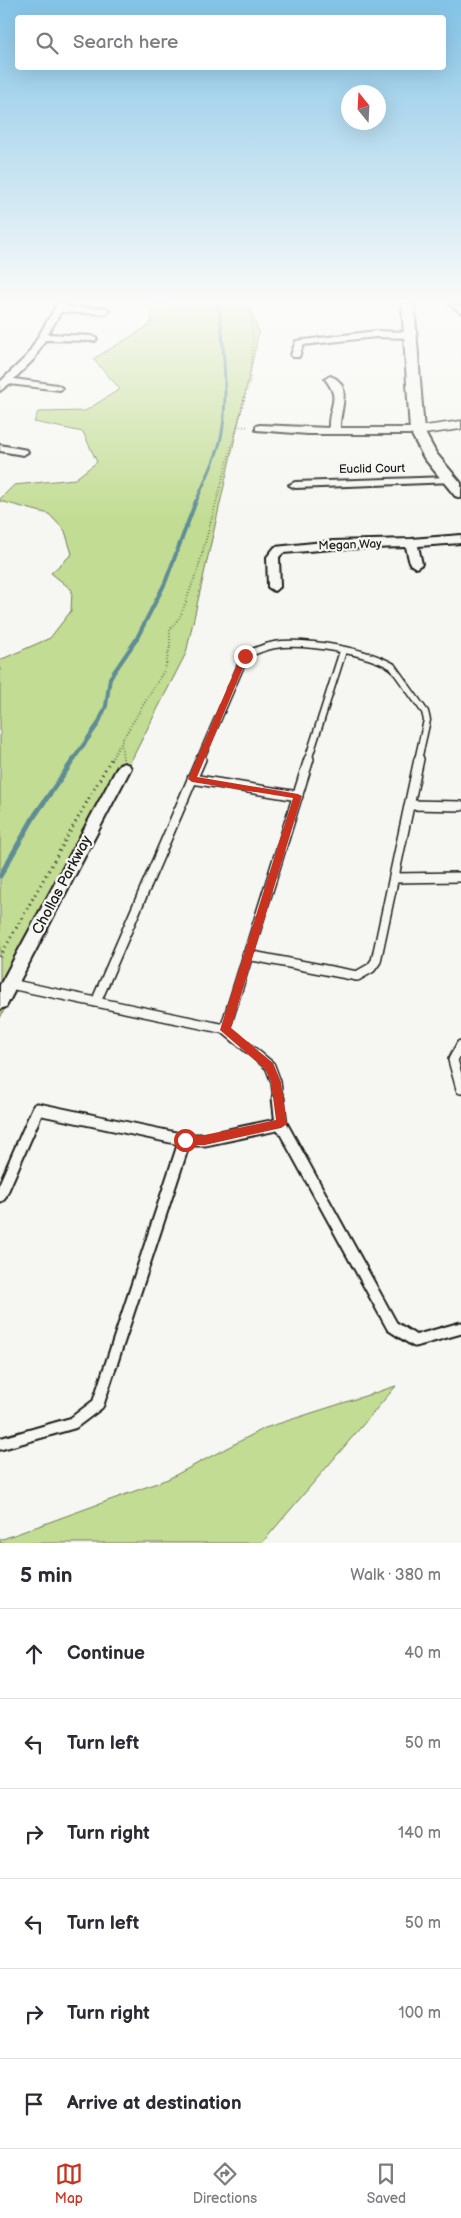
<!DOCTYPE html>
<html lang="en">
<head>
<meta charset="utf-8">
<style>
	body { margin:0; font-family:"Balsamiq Sans",sans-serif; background:#f2f2f3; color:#2b2b33 }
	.compass { position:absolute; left:341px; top:85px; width:45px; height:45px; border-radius:50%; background:#fff; box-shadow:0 5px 20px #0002; rotate:342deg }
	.stop { position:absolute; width:15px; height:15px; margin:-11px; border:4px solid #c8321e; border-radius:50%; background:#fff }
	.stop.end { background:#c8321e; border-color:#fff; box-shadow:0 1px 5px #0008 }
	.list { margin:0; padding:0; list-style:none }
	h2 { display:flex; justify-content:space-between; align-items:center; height:65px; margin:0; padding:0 20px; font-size:21px }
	h2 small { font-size:16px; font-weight:400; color:#7c7c81 }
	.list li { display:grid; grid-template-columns:32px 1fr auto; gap:15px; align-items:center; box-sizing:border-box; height:90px; padding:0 20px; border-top:1px solid #e1e1e2 }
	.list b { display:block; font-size:19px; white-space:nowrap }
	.list em { font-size:16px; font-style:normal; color:#7c7c81 }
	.icon { flex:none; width:28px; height:28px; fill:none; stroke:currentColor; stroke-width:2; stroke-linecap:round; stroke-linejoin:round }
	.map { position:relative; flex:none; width:461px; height:1543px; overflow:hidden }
	.search { position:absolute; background:#fff; box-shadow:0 5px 20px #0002; left:15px; right:15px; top:15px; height:55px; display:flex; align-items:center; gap:12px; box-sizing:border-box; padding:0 18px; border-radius:5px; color:#7c7c81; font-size:19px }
	.sheet { height:605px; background:#fff }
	nav { display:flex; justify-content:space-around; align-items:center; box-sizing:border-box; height:70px; border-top:1px solid #e1e1e2; background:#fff; font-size:14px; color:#7c7c81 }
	nav a { display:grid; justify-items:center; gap:2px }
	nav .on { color:#c8321e }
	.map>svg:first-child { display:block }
	.green { fill:#c2dc93; stroke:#6f7c58 }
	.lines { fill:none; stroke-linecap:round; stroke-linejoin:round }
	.stream-far2 { stroke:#5e8d95; stroke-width:3 }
	.stream-far1 { stroke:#5e8d95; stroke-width:4 }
	.stream { stroke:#5e8d95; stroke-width:5 }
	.service-far2-casing { stroke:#1c1c1c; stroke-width:9 }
	.service-far1-casing { stroke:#1c1c1c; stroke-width:12 }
	.service-casing { stroke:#1c1c1c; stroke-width:15 }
	.minor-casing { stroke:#1c1c1c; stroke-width:4 }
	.tertiary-casing { stroke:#1c1c1c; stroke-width:3 }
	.secondary-casing { stroke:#1c1c1c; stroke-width:4 }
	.path-far1 { stroke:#1c1c1c; stroke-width:2; stroke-dasharray:0.5 2.5; stroke-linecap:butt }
	.path { stroke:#1c1c1c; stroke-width:3; stroke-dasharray:1 4.5; stroke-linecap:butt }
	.service-far2 { stroke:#f6f6f2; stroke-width:6 }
	.service-far1 { stroke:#f6f6f2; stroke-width:9 }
	.service { stroke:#f6f6f2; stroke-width:11 }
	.minor { fill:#f6f6f2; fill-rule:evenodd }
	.tertiary { fill:#f6f6f2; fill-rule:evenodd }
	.secondary { fill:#f6f6f2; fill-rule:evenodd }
	.route { fill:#c8321e }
	.labels { text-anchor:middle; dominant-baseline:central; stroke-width:4.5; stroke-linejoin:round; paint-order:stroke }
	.far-street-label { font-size:12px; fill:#1c1c1c; stroke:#f6f6f2 }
	.street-label { font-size:15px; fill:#1c1c1c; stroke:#f6f6f2 }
</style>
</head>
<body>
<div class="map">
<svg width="461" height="1543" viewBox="0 0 461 1543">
	<rect width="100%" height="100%" fill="#f6f6f2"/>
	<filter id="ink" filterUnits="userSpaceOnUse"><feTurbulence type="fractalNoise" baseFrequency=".02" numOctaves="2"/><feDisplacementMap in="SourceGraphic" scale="10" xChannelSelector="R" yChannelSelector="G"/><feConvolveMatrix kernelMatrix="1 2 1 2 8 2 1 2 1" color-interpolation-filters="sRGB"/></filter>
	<g filter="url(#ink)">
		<!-- green -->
		<g class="green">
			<polygon points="144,304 248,304 259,332 186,653 0,1018 0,660 50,638 71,611 72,590 51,573 72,554 65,531 49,514 0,501 0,499 14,485 75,479 97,462 83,432 34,422 38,412 85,411 120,389 93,359 150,325 153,310"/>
			<polygon points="396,1386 262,1543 0,1543 0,1540 168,1479 265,1428"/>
		</g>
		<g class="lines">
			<!-- stream-far2 -->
			<path class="stream-far2" d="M196 502C204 482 215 462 220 442 229 408 224 339 218 304"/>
			<!-- stream-far1 -->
			<polyline class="stream-far1" points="73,760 98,724 106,706 110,678 136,640 165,583 196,501"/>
			<!-- stream -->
			<polyline class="stream" points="0,876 35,815 74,759"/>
			<defs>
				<g id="service-far2">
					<path d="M200 760 245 656C256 650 269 645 282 644 312 642 366 651 392 666L425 712 427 720 418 760"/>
					<polyline points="308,760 343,651"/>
				</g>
				<g id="service-far1">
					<polyline points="192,779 298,796"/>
					<polyline points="410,805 461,806"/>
					<polyline points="395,878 461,877"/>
					<polyline points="247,955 357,976 371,968 376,961 419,759"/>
					<polyline points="10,984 225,1029 270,1066 276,1082 278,1099"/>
					<polyline points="96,1002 201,759"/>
					<polyline points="225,1029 309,759"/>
					<polyline points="461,1045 453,1060 461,1089"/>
				</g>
				<g id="service">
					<polyline points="278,1098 281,1124 392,1326 415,1341 461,1328"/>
					<polyline points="0,1196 38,1109 185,1140 205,1140 281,1124"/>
					<polyline points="0,1444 73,1423 98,1404 185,1140"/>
				</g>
				<g id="minor">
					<polygon points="57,304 65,304 64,307 106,308 110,311 106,314 61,312 48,334 92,336 97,339 95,341 45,340 34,359 14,379 57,385 62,388 60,390 9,384 0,391 0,382 27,356"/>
					<polygon points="449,304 461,306 461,313"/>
					<polygon points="376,331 410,332 415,335 410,338 376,337 303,345 299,357 293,357 291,355 296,341"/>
					<path d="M330 376C354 384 339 411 340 428H417L422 431 417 434H308L256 430V426L260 425 329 428C328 405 342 400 325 379Z"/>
					<polygon points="0,445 27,450 28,452 23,455 0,451"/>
					<polygon points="449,477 455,480 453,482 295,488 289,485 295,482"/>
					<polygon points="461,535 461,543 418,546 422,564 416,568 410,564 406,547 333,549 283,553 279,557 280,587 274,591 268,587 267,557 275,547 333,541 411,539"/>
					<polygon points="124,763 129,765 131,768 6,1007 0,1009 0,985 117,768 119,765"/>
				</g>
				<polygon id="tertiary" points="461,421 461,429 417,435 411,431 417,427"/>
				<polygon id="secondary" points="402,304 414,304 424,431 436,453 461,483 461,498 455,496 424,458 410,431"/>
			</defs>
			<!-- service-far2 casing -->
			<use href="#service-far2" class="service-far2-casing"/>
			<!-- service-far1 casing -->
			<use href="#service-far1" class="service-far1-casing"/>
			<!-- service casing -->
			<use href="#service" class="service-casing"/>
			<!-- minor casing -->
			<use href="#minor" class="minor-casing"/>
			<!-- tertiary casing -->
			<use href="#tertiary" class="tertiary-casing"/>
			<!-- secondary casing -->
			<use href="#secondary" class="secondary-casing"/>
			<!-- path-far1 -->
			<g class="path-far1">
				<polyline points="237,426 249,427"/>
				<polyline points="123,759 121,742 165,669 170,646 170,630 181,615 199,565 250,379 253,340 250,304"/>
				<polyline points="111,760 120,744"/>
			</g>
			<!-- path -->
			<polyline class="path" points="0,957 111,759"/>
			<!-- service-far2 -->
			<use href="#service-far2" class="service-far2"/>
			<!-- service-far1 -->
			<use href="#service-far1" class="service-far1"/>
			<!-- service -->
			<use href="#service" class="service"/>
			<!-- minor -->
			<use href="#minor" class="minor"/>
			<!-- tertiary -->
			<use href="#tertiary" class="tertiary"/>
			<!-- secondary -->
			<use href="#secondary" class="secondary"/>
		</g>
	</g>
	<!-- sky -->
	<linearGradient id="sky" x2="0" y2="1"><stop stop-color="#82c3e7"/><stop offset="0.58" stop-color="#fbfbf9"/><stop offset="1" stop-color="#fbfbf9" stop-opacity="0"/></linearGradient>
	<rect width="461" height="520" fill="url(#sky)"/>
	<!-- route -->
	<polygon class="route" points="242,654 248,656 197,777 298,794 302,796 231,1028 273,1063 281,1082 287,1124 281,1128 205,1145 185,1145 179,1140 185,1136 205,1135 276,1120 271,1082 265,1069 220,1030 293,798 192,782 188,779"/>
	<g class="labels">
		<!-- far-street labels -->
		<g class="far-street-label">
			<text transform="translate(372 469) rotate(-1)">Euclid Court</text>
			<text transform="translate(350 545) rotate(-2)">Megan Way</text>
		</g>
		<!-- street labels -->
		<g class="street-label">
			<text transform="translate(62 885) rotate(-62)">Chollas Parkway</text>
		</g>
	</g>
</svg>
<svg class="compass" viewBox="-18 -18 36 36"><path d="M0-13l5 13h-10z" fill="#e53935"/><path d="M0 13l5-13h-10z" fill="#7c7c81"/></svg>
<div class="stop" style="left:185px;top:1140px"></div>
<div class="stop end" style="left:245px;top:656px"></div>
<div class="search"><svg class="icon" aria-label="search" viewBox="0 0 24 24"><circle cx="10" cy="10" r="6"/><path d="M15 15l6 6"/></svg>Search here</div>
</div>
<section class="sheet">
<h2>5 min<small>Walk · 380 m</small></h2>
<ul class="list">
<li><svg class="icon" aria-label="ahead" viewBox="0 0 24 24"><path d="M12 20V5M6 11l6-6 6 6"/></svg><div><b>Continue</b></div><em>40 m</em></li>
<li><svg class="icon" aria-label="left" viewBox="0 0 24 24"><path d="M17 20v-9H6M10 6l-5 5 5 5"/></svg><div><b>Turn left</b></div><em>50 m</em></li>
<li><svg class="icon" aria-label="right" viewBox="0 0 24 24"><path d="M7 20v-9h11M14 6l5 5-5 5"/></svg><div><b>Turn right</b></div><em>140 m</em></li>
<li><svg class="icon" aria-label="left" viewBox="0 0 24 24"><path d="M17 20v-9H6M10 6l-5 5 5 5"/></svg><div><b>Turn left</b></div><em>50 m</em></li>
<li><svg class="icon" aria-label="right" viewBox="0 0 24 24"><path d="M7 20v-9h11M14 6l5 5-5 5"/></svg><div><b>Turn right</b></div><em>100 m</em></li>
<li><svg class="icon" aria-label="arrive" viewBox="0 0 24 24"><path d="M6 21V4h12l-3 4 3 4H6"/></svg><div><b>Arrive at destination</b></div></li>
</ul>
</section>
<nav>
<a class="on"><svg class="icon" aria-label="map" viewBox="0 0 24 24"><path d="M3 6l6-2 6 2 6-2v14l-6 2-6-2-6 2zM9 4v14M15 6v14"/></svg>Map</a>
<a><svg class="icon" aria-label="directions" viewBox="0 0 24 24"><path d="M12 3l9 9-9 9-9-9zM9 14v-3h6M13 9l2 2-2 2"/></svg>Directions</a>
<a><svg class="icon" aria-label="saved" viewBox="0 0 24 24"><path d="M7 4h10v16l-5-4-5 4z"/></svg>Saved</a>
</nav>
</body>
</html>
